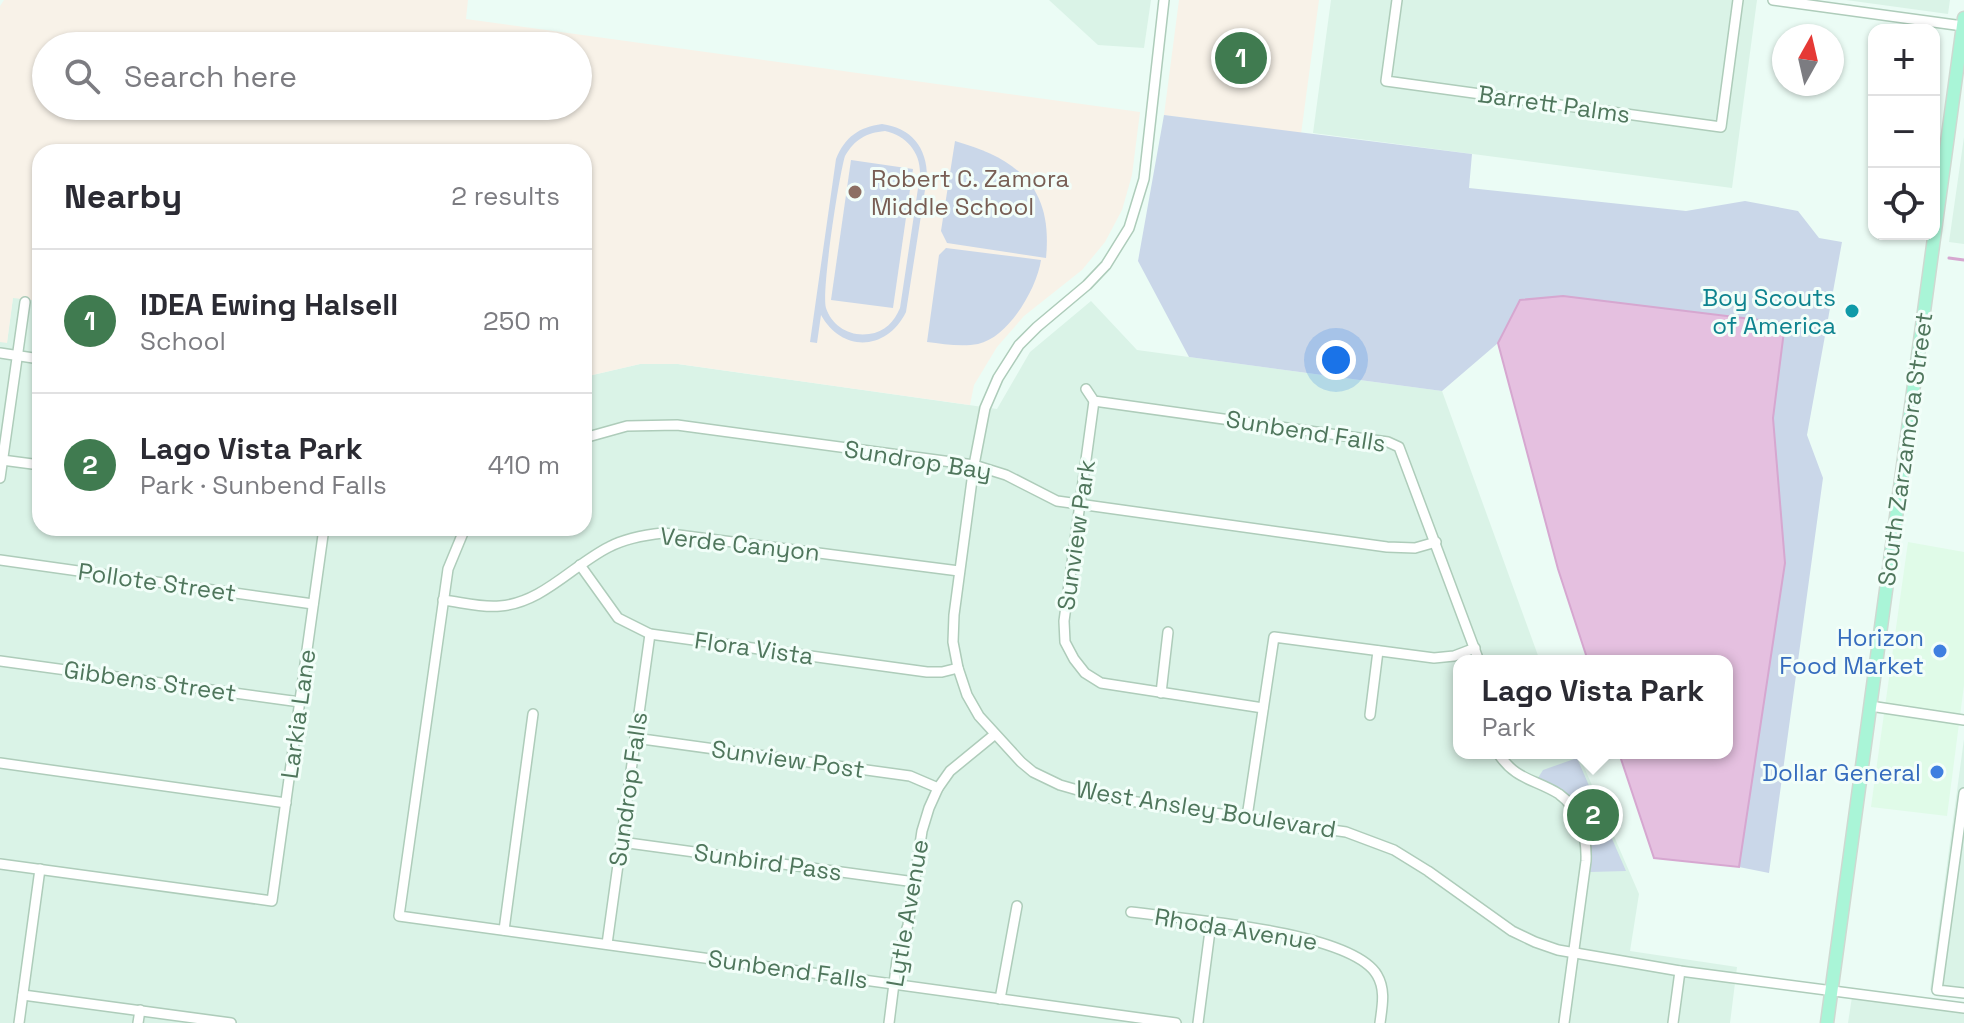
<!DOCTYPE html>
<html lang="en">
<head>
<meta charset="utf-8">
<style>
	body { margin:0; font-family:"Space Grotesk",sans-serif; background:#f7f7f7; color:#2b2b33 }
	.controls { position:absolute; right:24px; top:24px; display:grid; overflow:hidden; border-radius:16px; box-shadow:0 2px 6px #0004 }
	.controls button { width:72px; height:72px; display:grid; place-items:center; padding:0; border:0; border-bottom:2px solid #e1e1e2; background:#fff; color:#2b2b33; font:40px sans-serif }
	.compass { position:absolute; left:1772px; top:24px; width:72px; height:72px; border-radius:50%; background:#fff; box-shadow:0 2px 6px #0004; rotate:8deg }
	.you { position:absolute; left:1336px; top:360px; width:28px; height:28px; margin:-20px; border:6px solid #fff; border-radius:50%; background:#1a73e8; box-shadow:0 0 0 12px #1a73e833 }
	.badge { display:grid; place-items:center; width:52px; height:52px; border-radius:50%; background:#407b50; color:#fff; font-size:26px; font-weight:700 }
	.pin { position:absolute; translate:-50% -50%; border:4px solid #fff; box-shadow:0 2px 8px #0006 }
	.popup { position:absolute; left:1453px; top:655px; width:280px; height:104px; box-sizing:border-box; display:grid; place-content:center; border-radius:16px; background:#fff; filter:drop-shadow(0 2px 6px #0005); font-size:26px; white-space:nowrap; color:#7c7c81 }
	.popup b { font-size:30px; color:#2b2b33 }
	.popup::after { content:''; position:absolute; left:50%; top:100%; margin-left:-16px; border:16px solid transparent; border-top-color:#fff }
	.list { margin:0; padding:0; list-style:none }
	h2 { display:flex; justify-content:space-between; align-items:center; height:104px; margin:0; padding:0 32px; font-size:34px }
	h2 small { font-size:26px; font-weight:400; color:#7c7c81 }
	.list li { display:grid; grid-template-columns:52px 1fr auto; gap:24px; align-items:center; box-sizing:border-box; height:144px; padding:0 32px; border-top:2px solid #e1e1e2 }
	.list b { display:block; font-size:30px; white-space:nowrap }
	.list p { margin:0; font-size:26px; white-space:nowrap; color:#7c7c81 }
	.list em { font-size:26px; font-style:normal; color:#7c7c81 }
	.icon { flex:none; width:44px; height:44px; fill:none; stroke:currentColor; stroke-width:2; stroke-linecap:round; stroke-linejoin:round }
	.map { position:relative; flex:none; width:1964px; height:1023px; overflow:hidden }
	.search { position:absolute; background:#fff; box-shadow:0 2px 6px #0004; left:32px; top:32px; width:560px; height:88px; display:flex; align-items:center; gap:20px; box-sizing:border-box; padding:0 28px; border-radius:44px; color:#7c7c81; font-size:30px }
	.panel { position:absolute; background:#fff; box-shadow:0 2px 6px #0004; left:32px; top:144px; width:560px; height:392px; border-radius:24px }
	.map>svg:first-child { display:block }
	.residential { fill:#daf3e7 }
	.commercial { fill:#e0fbe8 }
	.education { fill:#f8f2e8; fill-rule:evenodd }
	.green { fill:#cad7e9; fill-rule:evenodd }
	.water { fill:#e5c0e0; stroke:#d6a7d0; stroke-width:2 }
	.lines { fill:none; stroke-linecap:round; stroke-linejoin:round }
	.stream { stroke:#d6a7d0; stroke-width:3 }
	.minor-casing { stroke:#aeccba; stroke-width:12 }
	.major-casing { stroke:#ced9d1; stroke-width:15 }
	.minor { stroke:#fff; stroke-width:9 }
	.major { stroke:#a9f5d7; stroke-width:12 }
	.education-dot { fill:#8d6e63; stroke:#f2fef9; stroke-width:3 }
	.culture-dot { fill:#0f9aa8; stroke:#f2fef9; stroke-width:3 }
	.shop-dot { fill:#3f7fe0; stroke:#f2fef9; stroke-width:3 }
	.labels { text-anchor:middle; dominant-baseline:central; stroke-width:6; stroke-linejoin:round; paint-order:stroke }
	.street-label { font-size:24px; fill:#4f765c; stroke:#f2fef9 }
	.education-label { font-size:24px; fill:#785e54; stroke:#f2fef9; text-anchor:start }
	.culture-label { font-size:24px; fill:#0d838f; stroke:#f2fef9; text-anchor:end }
	.shop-label { font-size:24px; fill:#366cbe; stroke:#f2fef9; text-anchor:end }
</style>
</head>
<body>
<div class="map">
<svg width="1964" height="1023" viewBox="0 0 1964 1023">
	<rect width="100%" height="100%" fill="#ebfcf5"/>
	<!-- residential -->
	<g class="residential">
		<polygon points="1049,0 1151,0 1144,48 1098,45"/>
		<polygon points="1331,0 1757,0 1732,188 1313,133"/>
		<polygon points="1846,0 1950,0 1948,14"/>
		<polygon points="1964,137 1964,244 1949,242"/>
		<polygon points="13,297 40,301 40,528 584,528 584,377 640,364 678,364 997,409 1030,352 1091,301 1137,350 1442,391 1540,661 1459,661 1459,753 1578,753 1639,894 1630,951 1737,967 1730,1023 0,1023 0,342 7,342"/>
		<polygon points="1964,739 1964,995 1930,990"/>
		<polygon points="1852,997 1964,1012 1964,1023 1848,1023"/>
	</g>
	<!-- commercial -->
	<polygon class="commercial" points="1908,542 1964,552 1964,685 1947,816 1871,807"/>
	<!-- education -->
	<g class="education">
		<path d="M4 0H468L466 19 1140 112 1132 175 1122 210 1105 242 1082 270 1024 316 997 347 974 385 970 405 678 364H640L584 377V152H40V301L13 298 7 343 0 342V6ZM46 46H578V106H46Z"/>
		<polygon points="1179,0 1319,0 1301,134 1164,115"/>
	</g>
	<!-- green -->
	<g class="green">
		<polygon points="1164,115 1472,154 1469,188 1686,211 1745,201 1798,211 1819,238 1842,242 1807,435 1823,478 1769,873 1739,867 1785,563 1773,418 1785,323 1520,300 1498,343 1442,391 1189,357 1138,261"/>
		<path d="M882 124C911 128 927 147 927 177L906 312C887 351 842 353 821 315L817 343 810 342 836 159C845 137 859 127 882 124ZM885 131C907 136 921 153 920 175L900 308C894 322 885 332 869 334 850 337 832 326 826 308 821 293 839 175 845 156 855 139 866 133 885 131Z"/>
		<path d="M955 141C1018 159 1053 187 1046 258L947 243 941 231Z"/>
		<polygon points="851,160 913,169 893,308 831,300"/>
		<path d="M946 248 1041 260C1037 288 1009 337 978 344 962 347 943 344 927 342L939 255Z"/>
		<path d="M1577 758 1626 871 1590 872C1595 826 1581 796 1538 778L1543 770Z"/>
	</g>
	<!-- water -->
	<polygon class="water" points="1563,296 1785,323 1773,418 1785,563 1739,867 1654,858 1619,753 1727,753 1727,661 1588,661 1558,569 1498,343 1520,300"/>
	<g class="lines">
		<!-- stream -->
		<polyline class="stream" points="1949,258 1964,260"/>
		<defs>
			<g id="minor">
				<polyline points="1164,0 1144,179 1129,228 1106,265 1087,285 1037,327 1019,345 998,378 985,408 974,465 954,615 953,642 958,668 967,695 979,716 1021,762 1033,772 1060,785 1102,797 1346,832 1394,850 1428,871 1512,931 1535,942 1558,950 1680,971 1964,1008"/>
				<polyline points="1397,0 1386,81 1721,127 1738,0"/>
				<polyline points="1773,0 1963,26"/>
				<polyline points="0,353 40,359"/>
				<polyline points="1086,389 1094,401 1388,442 1399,447 1479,661"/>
				<polyline points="1094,401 1064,621 1065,642 1074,659 1085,673 1101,683 1263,708"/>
				<polyline points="584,438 627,426 677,425 974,465 1006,475 1057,501 1387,547 1415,548 1436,542"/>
				<polyline points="2,460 40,465"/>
				<polyline points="0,478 25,302"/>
				<polyline points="465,528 448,569 399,916 1176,1023"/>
				<polyline points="0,560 313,604"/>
				<polyline points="580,565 618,618 650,634 927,672 942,672 958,668"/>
				<path d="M443 600C461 602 481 608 500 606 542 603 573 565 609 547 626 538 644 535 663 533L959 571"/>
				<polyline points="0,661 300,702"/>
				<polyline points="1161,693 1168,632"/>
				<polyline points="1870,706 1964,720"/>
				<polyline points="1370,715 1378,651"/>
				<polyline points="635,738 910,776 938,788"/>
				<path d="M1498 753C1515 780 1535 779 1559 794 1580 809 1587 837 1586 861L1564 1023"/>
				<polyline points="0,763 286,803"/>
				<polyline points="1964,793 1937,990 1964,993"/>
				<polyline points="1247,817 1274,637 1434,658 1454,656 1475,648"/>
				<polyline points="621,842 915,882"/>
				<polyline points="0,864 272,901 324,528"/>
				<path d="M1131 912C1183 919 1351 931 1377 975 1386 990 1382 1007 1380 1023"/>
				<polyline points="504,930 533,714"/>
				<polyline points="607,944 650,634"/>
				<polyline points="23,995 231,1023"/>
				<polyline points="1000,999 1017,906"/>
				<polyline points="19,1023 40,869"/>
				<polyline points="138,1023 140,1010"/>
				<polyline points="889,1023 897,960 908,925 922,831 929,808 938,788 950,771 994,735"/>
				<polyline points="1198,1023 1211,923"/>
				<polyline points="1673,1023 1680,971"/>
			</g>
			<polyline id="major" points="1827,1023 1964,18"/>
		</defs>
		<!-- minor casing -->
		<use href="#minor" class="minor-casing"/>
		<!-- major casing -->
		<use href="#major" class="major-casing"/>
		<!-- minor -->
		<use href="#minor" class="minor"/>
		<!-- major -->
		<use href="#major" class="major"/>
	</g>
	<!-- markers -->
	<circle class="education-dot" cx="855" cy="192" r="8"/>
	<circle class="culture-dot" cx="1852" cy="311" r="8"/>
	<g class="shop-dot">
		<circle cx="1940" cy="651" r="8"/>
		<circle cx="1937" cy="772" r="8"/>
	</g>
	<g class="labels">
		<!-- street labels -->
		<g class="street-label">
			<text transform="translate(1554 104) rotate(8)">Barrett Palms</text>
			<text transform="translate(1306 431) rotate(9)">Sunbend Falls</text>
			<text transform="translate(1905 449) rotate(-82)">South Zarzamora Street</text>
			<text transform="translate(918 460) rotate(9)">Sundrop Bay</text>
			<text transform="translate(1076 535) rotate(-82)">Sunview Park</text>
			<text transform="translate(740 544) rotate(6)">Verde Canyon</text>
			<text transform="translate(157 582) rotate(8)">Pollote Street</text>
			<text transform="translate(754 648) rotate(8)">Flora Vista</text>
			<text transform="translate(150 681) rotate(8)">Gibbens Street</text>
			<text transform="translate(298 714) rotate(-82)">Larkia Lane</text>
			<text transform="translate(788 759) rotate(8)">Sunview Post</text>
			<text transform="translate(628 789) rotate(-82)">Sundrop Falls</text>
			<text transform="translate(1206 809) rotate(9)">West Ansley Boulevard</text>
			<text transform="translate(768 862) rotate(8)">Sunbird Pass</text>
			<text transform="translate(907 913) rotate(-80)">Lytle Avenue</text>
			<text transform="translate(1236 929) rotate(9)">Rhoda Avenue</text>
			<text transform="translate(788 969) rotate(8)">Sunbend Falls</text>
		</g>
		<!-- education labels -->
		<g class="education-label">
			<text x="871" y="178">Robert C. Zamora<tspan x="871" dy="28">Middle School</tspan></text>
		</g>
		<!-- culture labels -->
		<g class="culture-label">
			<text x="1836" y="297">Boy Scouts<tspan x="1836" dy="28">of America</tspan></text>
		</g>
		<!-- shop labels -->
		<g class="shop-label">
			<text x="1924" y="637">Horizon<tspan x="1924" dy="28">Food Market</tspan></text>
			<text x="1921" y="772">Dollar General</text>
		</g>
	</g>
</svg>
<div class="controls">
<button>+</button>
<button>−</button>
<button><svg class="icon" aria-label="locate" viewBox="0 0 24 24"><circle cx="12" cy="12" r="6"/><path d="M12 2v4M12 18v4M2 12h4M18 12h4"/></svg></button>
</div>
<svg class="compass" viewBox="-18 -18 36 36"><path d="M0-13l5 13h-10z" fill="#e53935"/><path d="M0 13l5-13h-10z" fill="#7c7c81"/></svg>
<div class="you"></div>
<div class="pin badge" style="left:1241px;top:58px">1</div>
<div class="pin badge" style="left:1593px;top:815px">2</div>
<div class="popup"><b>Lago Vista Park</b>Park</div>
<div class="search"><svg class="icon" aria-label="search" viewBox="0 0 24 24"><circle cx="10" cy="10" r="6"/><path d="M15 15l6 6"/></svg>Search here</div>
<section class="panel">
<h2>Nearby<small>2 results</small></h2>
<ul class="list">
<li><span class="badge">1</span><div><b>IDEA Ewing Halsell</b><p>School</p></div><em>250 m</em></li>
<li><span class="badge">2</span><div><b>Lago Vista Park</b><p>Park · Sunbend Falls</p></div><em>410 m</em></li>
</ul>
</section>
</div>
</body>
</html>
